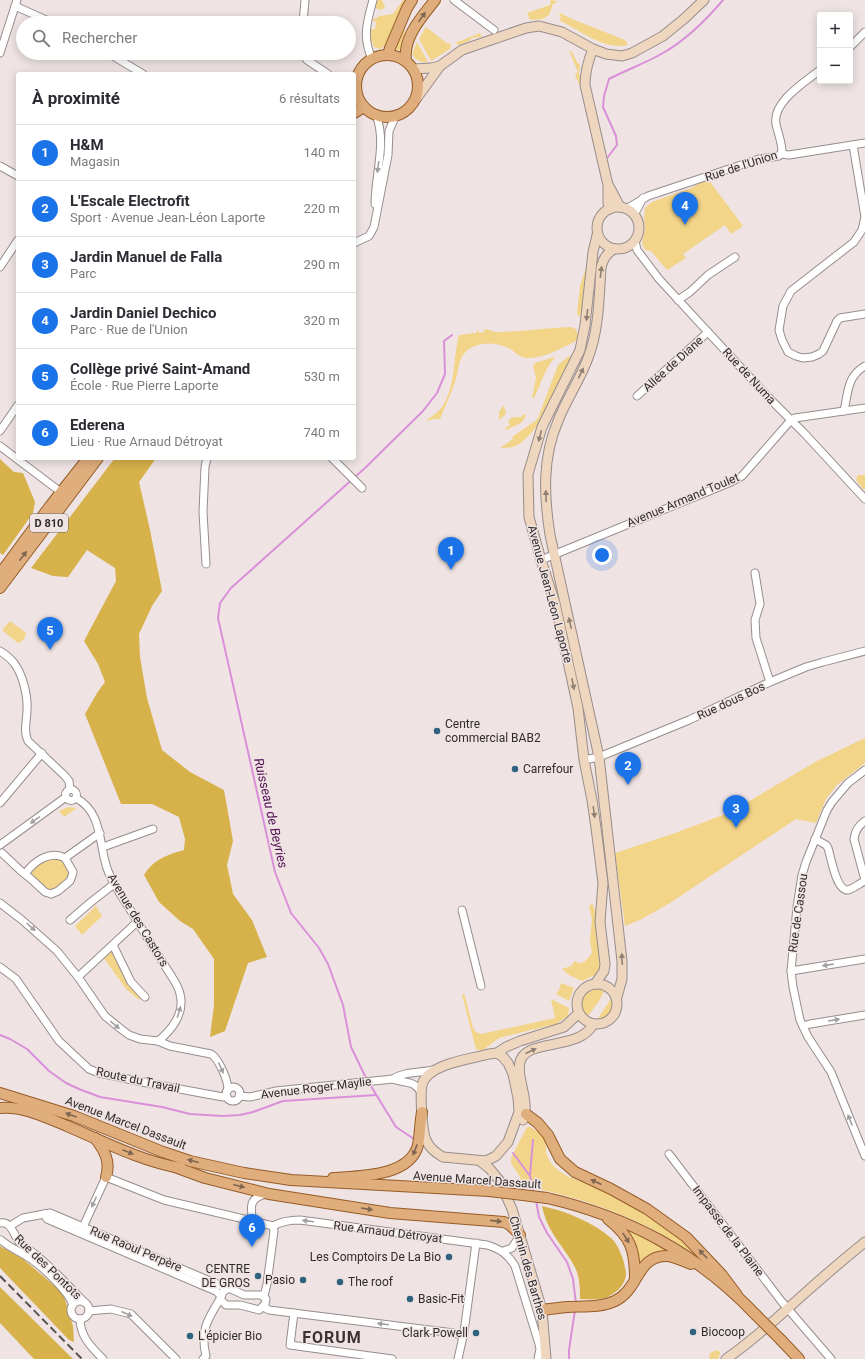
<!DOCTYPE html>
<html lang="fr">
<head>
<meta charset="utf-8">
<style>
	body { margin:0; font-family:Roboto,sans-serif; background:#f2f2f3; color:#2b2b33 }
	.controls { position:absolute; right:12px; top:12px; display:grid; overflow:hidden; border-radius:4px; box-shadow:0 2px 10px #0003 }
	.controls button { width:36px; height:36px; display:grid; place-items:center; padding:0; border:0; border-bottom:1px solid #e1e1e2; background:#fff; color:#2b2b33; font:20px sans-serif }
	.you { position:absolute; left:602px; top:555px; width:14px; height:14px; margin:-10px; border:3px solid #fff; border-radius:50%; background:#1a73e8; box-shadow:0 0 0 6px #1a73e833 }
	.badge { display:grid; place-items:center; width:26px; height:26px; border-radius:50%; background:#1a73e8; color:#fff; font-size:13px; font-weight:700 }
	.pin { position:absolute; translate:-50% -33px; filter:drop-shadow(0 1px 2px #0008) }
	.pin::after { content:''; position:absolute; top:21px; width:14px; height:12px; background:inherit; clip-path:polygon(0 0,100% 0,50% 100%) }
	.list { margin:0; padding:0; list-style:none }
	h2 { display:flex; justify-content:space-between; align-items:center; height:52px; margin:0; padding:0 16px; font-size:17px }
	h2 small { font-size:13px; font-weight:400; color:#7c7c81 }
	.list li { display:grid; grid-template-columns:26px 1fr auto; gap:12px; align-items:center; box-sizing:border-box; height:56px; padding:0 16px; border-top:1px solid #e1e1e2 }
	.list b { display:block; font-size:15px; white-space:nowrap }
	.list p { margin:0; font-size:13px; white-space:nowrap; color:#7c7c81 }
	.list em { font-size:13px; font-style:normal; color:#7c7c81 }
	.icon { flex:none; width:22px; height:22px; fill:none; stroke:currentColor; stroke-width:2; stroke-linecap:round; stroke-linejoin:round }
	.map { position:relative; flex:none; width:865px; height:1359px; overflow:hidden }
	.search { position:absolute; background:#fff; box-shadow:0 2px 10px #0003; left:16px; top:16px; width:340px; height:44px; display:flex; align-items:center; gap:10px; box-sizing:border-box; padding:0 14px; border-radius:22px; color:#7c7c81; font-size:15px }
	.panel { position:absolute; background:#fff; box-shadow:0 2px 10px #0003; left:16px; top:72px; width:340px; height:388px; border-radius:4px }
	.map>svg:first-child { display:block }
	.green { fill:#f2d589 }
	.forest { fill:#d7b149 }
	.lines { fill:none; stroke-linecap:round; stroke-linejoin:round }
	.stream { stroke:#d990d9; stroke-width:2 }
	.street-casing { stroke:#978d8c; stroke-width:9 }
	.secondary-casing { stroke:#978d8c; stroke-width:11 }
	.primary-casing { stroke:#955c27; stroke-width:12 }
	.street { stroke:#fff; stroke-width:7 }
	.secondary { stroke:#efd6be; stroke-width:9 }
	.primary { stroke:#e0ad7c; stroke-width:10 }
	.rail { stroke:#575151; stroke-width:2; stroke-dasharray:8 4; stroke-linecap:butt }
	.primary-bridge-casing { stroke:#955c27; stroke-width:12; stroke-linecap:butt }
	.primary-bridge { stroke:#e0ad7c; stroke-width:10 }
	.oneway { fill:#7f6650 }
	.oneway2 { fill:#a2a0a0 }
	.oneway3 { fill:#908175 }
	.poi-dot { fill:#2f627f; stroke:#efe4e3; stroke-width:1.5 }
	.labels { text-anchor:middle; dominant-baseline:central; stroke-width:3; stroke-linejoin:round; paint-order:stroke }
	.shield { fill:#efe4e3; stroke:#696363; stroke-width:1 }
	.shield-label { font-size:11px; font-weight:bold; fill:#302c2c }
	.street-label { font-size:12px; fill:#302c2c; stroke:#efe4e3 }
	.poi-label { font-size:12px; fill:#302c2c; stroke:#efe4e3; text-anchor:start }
	.water-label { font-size:13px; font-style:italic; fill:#521154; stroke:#efe4e3 }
	.district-label { font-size:16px; font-weight:bold; letter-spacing:1px; fill:#3b3331; stroke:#efe4e3 }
</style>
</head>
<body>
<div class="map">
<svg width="865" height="1359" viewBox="0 0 865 1359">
	<rect width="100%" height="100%" fill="#efe4e3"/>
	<!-- green -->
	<g class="green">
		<polygon points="377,0 382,0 385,7 384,8 381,10 375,8"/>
		<polygon points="403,0 410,0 386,45 380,49 374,47 371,39 371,29 375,29 376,22 372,20 380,16 393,14"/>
		<polygon points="551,0 557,1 556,3 553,4 549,15 543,19 530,20 527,13 550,5 551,3 550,2"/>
		<path d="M560 13 572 19 625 40 628 45C605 51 580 30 560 21L561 16 559 15Z"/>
		<polygon points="426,27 448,44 451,43 451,45 450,49 431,61 419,39"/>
		<polygon points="404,29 405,31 402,51 393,49"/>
		<polygon points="480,33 482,37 471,38 471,40 459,45 455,43"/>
		<path d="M417 42 428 62C420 63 416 60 412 54Z"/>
		<polygon points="568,51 572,52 577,62 580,65 579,74 583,91 582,91 575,74 578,72 570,53"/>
		<polygon points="708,179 743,226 731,234 725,225 683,254 686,258 667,270 651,251 645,250 642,243 645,229 644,219 645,208 652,202 691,188"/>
		<polygon points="587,265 583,312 581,315 578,316 577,313 580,286"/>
		<path d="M570 327 576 329 578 336 576 341C562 348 543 359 527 358 519 358 515 351 508 348 494 341 473 341 463 355 458 363 458 373 455 382 451 394 445 406 440 419H434L426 421C432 416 440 411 444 404 456 382 453 358 459 335L476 333 478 330 479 333 484 332 485 329C489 329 492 332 496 332 521 332 545 328 570 327Z"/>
		<path d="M569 356 571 358C560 381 539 437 515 446 511 448 505 448 500 448L513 439 512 437 535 421 538 418 558 365Z"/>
		<path d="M554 357H555C544 370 541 384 534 398H532L536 378 533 366 535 363Z"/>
		<polygon points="504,405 506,414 499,420 499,412"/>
		<path d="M524 414 526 415C521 427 516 424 507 430L505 428 510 425 508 422C511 416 515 417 521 417Z"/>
		<polygon points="858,475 865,475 865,489 863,489 856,480"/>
		<path d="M10 621 26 633C26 637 22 642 18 643L3 631V629Z"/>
		<polygon points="865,738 865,763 837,785 826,799 816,823 796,819 670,903 640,920 625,926 615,853 675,833 731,812 815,762"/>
		<polygon points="68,807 77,808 64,817 59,811"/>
		<polygon points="47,858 64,859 71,875 59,889 50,891 45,888 31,873 31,871"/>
		<polygon points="94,903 102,916 82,935 75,926 95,907"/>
		<polygon points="592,903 596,912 596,925 600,957 600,966 597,974 582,981 569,975 562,969 571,966 575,961 579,963 584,962 590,956 592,952 590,940 592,919 589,906"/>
		<polygon points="111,950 113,951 141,995 139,1000 126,989 103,957"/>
		<polygon points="561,983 574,988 569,1001 556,994 559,990"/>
		<path d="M600 988 605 990 599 1001 588 1016C574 1004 585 990 600 988Z"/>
		<polygon points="464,993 473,1028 476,1032 481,1034 555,1018 551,999 569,1008 568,1016 556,1024 499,1038 483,1050 478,1050 476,1049 462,995"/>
		<path d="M612 997C615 1009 609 1019 597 1020Z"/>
		<path d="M527 1127H531L544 1137 546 1141V1153L551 1163 559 1171 567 1176 596 1187 651 1216 690 1246 710 1266C700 1259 691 1252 680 1245 636 1217 575 1194 523 1187L520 1177 511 1163V1158Z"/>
		<polygon points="622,1227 644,1237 675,1255 639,1266"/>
		<polygon points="717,1350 720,1352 720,1354 718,1359 709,1359 710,1353"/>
	</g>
	<!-- forest -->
	<g class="forest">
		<path d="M115 458H153L154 461 139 482 150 530 162 591 152 606 139 634 140 657 147 698 162 750 190 772 224 790 233 841 227 865 233 894 252 920 267 957 248 963 225 1031 210 1037 214 1005V959L193 929 180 921 159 902 144 875C154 859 167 855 184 850L185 839 179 817 152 804H121L85 714 97 693 105 682 98 664 84 641 116 581 115 568 87 550 68 577 53 576 31 568Z"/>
		<polygon points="0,459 14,472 23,473 35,502 33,513 3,555 0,553"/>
		<path d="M542 1206C565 1211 593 1222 611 1238 617 1243 620 1252 623 1259 624 1264 626 1270 626 1274 626 1285 614 1295 605 1298 598 1300 588 1299 580 1299 580 1290 580 1281 577 1272 571 1257 560 1246 552 1232 547 1224 544 1215 542 1206Z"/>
		<polygon points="0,1246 23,1259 63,1293 73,1326 74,1342 69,1340 0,1268"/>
		<polygon points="0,1287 73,1359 34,1359 0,1323"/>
	</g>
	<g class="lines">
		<!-- stream -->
		<g class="stream">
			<path d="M608 157 617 145 616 136 603 107 604 96 609 79C626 70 646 63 663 53 686 40 706 20 723 0"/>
			<polyline points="0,1035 10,1039 27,1049 49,1071 66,1083 79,1089 100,1097 162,1107 190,1114 222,1116 240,1115 253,1112 283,1101 376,1095"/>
			<polyline points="367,1080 351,1047 343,1005 328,964 319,948 291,913 275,872 218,618 220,603 231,588 365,468 423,411 437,393 445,374 444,341 452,335"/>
			<polyline points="369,1083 396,1127 414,1139"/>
			<polyline points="513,1153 530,1176 534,1194"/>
			<polyline points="530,1175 533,1140"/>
			<polyline points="536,1200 539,1217 547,1233 567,1262 573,1279 576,1304"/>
			<polyline points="569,1359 569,1350 575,1310"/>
		</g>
		<defs>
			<g id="street">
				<polyline points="454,0 494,30"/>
				<polyline points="15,6 53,23"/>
				<polyline points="303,23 305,0"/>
				<polyline points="850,47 865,32"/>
				<polyline points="0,53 17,0"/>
				<polyline points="108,53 143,74"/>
				<polyline points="302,53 307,60 328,74"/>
				<path d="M372 59C362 37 367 22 373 0"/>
				<polyline points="354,85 356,86"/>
				<polyline points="853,145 865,217 862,230 854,242 791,291 783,306 779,330 782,340 788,352 796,356 803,358 812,357 819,354 823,351 837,321 840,318 865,314"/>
				<polyline points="781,154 789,155 865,143"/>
				<polyline points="0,166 18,176"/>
				<path d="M375 204C375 175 387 142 376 115"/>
				<path d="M626 209 648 196 759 159 779 156 782 152C782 142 778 134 776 124 772 102 805 82 820 70"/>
				<polyline points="634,215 643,198"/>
				<polyline points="635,241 637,250 659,279 767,396 804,433 865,499"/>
				<polyline points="354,243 369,236 374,227 388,155 389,131 395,117"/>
				<polyline points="0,267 18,240"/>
				<polyline points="678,300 690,292 708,275 735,257"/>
				<polyline points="637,396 708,332"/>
				<path d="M844 411C848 393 847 376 865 366"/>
				<polyline points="0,431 18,405"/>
				<polyline points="0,446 62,493"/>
				<polyline points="332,458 362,488"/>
				<polyline points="541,560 731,482 742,476 791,420 795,418 865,408"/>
				<polyline points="206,564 203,512 205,467 207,458"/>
				<polyline points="755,573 760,604 755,620 756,638 770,682"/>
				<path d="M0 651C5 654 10 658 14 663 23 675 28 696 27 710 27 721 23 731 28 741L65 776 69 781 70 789"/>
				<polyline points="584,760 599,757 689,720 770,682 806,667 823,662 865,651"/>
				<polyline points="865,770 848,783 832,802 827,810 806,862 802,875 797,907 791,971 793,987 800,1020 808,1037 831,1072 865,1156"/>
				<circle cx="71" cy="795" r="5.5"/>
				<path d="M76 798C104 813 98 846 108 871 114 886 123 898 131 911 144 933 158 955 172 977 175 982 179 988 180 994 185 1013 172 1030 158 1041"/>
				<polyline points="0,803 42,753"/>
				<path d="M865 821C859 825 855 831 854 839L865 880"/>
				<path d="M815 839 826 845 828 848C831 857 836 891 848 890 853 889 860 883 865 881"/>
				<polyline points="0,845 66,797"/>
				<polyline points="103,847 153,829"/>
				<polyline points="2,853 21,871 31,879 45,892 51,894 58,891 70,881 72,876 73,872 65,858 100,833"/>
				<path d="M25 874C34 861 50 850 65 858"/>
				<path d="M0 903 22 920 57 951 78 977 105 1016 121 1029 129 1035 140 1039 158 1041 170 1046 211 1054C219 1059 228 1080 228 1090"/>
				<polyline points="462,910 481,986"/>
				<polyline points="70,920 91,902 114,884"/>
				<polyline points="113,945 131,982 145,997"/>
				<polyline points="0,967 16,979 59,1041 89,1069 99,1073 147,1083 223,1097 227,1096"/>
				<polyline points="791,971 865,959"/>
				<polyline points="78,977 137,922"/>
				<polyline points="803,1026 810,1024 865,1015"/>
				<path d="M393 1079C405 1071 420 1073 433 1070"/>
				<circle cx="233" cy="1094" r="7"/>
				<path d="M239 1096 250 1097 276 1091 393 1079C406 1084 412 1079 421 1092"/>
				<polyline points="669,1154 782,1302 831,1359"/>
				<polyline points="44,1214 47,1219 211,1289 216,1291 221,1296"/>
				<path d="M253 1222C250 1207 249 1197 267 1194"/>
				<path d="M0 1223C12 1221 13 1235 20 1243 25 1248 32 1251 37 1256 54 1270 69 1286 84 1302"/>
				<polyline points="10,1226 23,1218 50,1213 224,1287 227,1289"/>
				<path d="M83 1227 106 1177 164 1200 273 1226C282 1221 290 1220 300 1220L487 1245C500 1249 508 1254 515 1266L539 1344 540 1349 538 1359"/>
				<path d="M1 1240C10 1248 21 1252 31 1259 43 1267 69 1292 73 1305"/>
				<polyline points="503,1251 512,1248 520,1235"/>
				<polygon points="227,1289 231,1289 244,1295 261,1295 266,1299 265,1304 259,1310 240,1305 226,1305 220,1299 223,1292"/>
				<polyline points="264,1296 267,1284 274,1231 273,1226"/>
				<circle cx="80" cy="1310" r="9"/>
				<polyline points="263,1307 269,1310 454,1333 463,1336"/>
				<polyline points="89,1311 111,1309 131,1314 176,1359"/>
				<polyline points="294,1313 290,1345 392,1359"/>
				<path d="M80 1319C80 1336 91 1347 103 1359"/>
				<path d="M203 1359 206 1356C200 1331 207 1320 220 1299"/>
				<polyline points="458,1359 464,1332 476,1243"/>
			</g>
			<g id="secondary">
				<path d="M593 49C588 61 585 72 585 85L608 185V203L610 209"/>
				<polyline points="414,69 431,68 440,66"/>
				<polyline points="416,99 440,66 462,50 488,41 526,28 539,26 562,32 593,49 606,54 622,56 632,53 663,36 685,18 704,0"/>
				<polyline points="609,186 620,207"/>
				<circle cx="618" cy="228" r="21"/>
				<path d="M614 249C606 254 603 259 601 268 599 298 599 330 588 358 580 380 566 400 558 421 542 458 544 496 550 535L599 757 622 961V979L617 997"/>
				<circle cx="597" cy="1004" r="20"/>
				<polyline points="595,984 604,971 605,964 600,922 603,883 596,828 592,800 584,760 578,708 570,671 555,603 541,560 529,517 528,474 542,427 580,350 585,325 593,252 597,235"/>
				<path d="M497 1053 503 1057 508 1063 513 1074 518 1098 519 1112 508 1142 496 1156 486 1161 443 1157C436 1153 429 1148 426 1140 422 1131 420 1095 422 1085 423 1081 425 1078 428 1075 443 1062 470 1059 489 1054Z"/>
				<polyline points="497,1053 506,1047 520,1041 564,1027 579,1013"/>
				<path d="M523 1120C531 1100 514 1075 521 1059 530 1039 581 1050 593 1024"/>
				<polyline points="480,1161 490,1169 499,1180 512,1209 542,1310 546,1359"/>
				<path d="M726 1359C754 1340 778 1317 804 1294 824 1276 844 1259 865 1242"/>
			</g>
			<g id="primary">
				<circle cx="387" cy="86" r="31"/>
				<polyline points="388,55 390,48 407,8 412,0"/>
				<path d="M406 61C403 37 421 18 435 0"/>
				<polyline points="354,113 364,107"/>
				<polyline points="0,574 50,506 88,458"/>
				<polyline points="0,588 98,458"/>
				<polyline points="0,1093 74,1116 163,1152 190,1161 244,1173 291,1180 489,1191"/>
				<path d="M0 1108C24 1106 45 1117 67 1126 102 1141 143 1162 181 1168"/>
				<polyline points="526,1114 538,1123 548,1135 560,1159 575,1172 611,1189 647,1209 686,1237 722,1275 737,1295"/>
				<path d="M95 1138C104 1150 111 1161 106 1177"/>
				<polyline points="175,1167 205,1178 269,1194 390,1213 504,1222 510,1225 520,1235"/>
				<path d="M333 1178C359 1176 410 1177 418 1145 420 1135 420 1123 422 1112"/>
				<path d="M547 1198C629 1217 697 1253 756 1315"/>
				<path d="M608 1219C631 1237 635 1250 635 1279"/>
				<path d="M542 1310C550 1309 558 1308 567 1307 583 1306 600 1308 615 1301 640 1289 636 1255 668 1256 675 1257 684 1261 691 1264"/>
				<polyline points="781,1340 799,1359"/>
			</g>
		</defs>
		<!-- street casing -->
		<use href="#street" class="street-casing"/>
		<!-- secondary casing -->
		<use href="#secondary" class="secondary-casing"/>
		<!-- primary casing -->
		<use href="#primary" class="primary-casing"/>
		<!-- street -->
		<use href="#street" class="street"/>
		<!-- secondary -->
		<use href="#secondary" class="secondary"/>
		<!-- primary -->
		<use href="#primary" class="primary"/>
		<!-- rail -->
		<polyline class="rail" points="0,1276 82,1359"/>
		<defs>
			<g id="primary-bridge">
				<polyline points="489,1191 547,1198"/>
				<polyline points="756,1315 781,1340"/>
			</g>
		</defs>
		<!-- primary-bridge casing -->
		<use href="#primary-bridge" class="primary-bridge-casing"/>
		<!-- primary-bridge -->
		<use href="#primary-bridge" class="primary-bridge"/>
	</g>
	<!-- one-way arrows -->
	<defs><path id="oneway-solid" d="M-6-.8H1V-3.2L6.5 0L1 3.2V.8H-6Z"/></defs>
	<g class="oneway">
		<use href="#oneway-solid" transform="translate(422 17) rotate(-54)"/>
		<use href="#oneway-solid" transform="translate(23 556) rotate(-53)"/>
		<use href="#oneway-solid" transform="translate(71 1115) rotate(-160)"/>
		<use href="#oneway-solid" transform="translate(415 1150) rotate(111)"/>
		<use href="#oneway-solid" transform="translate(128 1152) rotate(22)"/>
		<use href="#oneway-solid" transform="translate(193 1161) rotate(-165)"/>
		<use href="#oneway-solid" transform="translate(596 1182) rotate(-155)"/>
		<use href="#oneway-solid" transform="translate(239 1186) rotate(14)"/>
		<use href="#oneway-solid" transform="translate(367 1209) rotate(9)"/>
		<use href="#oneway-solid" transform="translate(496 1221) rotate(6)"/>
		<use href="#oneway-solid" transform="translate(626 1238) rotate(57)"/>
		<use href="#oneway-solid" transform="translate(703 1254) rotate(-134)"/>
	</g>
	<g class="oneway2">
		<use href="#oneway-solid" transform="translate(378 167) rotate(98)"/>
		<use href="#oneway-solid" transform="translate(35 820) rotate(145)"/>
		<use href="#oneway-solid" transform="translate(31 927) rotate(42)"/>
		<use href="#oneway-solid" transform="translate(828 965) rotate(171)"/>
		<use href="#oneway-solid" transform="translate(179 1012) rotate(-73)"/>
		<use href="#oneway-solid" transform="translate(834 1020) rotate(-9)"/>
		<use href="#oneway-solid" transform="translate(115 1025) rotate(40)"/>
		<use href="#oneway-solid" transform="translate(221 1068) rotate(66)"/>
		<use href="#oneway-solid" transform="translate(850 1120) rotate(-112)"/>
		<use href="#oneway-solid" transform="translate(94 1202) rotate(114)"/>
		<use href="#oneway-solid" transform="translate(308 1221) rotate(-173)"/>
		<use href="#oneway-solid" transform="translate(127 1314) rotate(24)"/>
		<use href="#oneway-solid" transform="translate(383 1324) rotate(-173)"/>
	</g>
	<g class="oneway3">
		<use href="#oneway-solid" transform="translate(601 272) rotate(-83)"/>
		<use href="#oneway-solid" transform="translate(587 315) rotate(96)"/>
		<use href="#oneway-solid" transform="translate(581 373) rotate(-64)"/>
		<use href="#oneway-solid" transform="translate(540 436) rotate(105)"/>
		<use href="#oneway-solid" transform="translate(546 496) rotate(-91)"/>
		<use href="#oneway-solid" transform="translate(570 623) rotate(-103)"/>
		<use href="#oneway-solid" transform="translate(573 684) rotate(79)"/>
		<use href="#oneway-solid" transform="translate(594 812) rotate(82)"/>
		<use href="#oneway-solid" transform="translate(622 959) rotate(-93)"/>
		<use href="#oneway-solid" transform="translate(531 1051) rotate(-25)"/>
	</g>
	<!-- markers -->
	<g class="poi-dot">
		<circle cx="437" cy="731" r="4"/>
		<circle cx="515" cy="769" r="4"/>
		<circle cx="449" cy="1257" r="4"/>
		<circle cx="258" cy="1276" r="4"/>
		<circle cx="303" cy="1280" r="4"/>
		<circle cx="340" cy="1282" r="4"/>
		<circle cx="410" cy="1299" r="4"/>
		<circle cx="693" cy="1332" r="4"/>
		<circle cx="476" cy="1333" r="4"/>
		<circle cx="190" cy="1336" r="4"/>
	</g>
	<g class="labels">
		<!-- shield labels -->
		<rect class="shield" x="30" y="514" width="38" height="18" rx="3"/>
		<g class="shield-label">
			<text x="49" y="523">D 810</text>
		</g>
		<!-- street labels -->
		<g class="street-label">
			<text transform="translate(741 166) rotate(-18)">Rue de l'Union</text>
			<text transform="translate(673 364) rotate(-42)">Allée de Diane</text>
			<text transform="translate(749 376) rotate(47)">Rue de Numa</text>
			<text transform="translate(683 500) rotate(-23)">Avenue Armand Toulet</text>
			<text transform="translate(550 594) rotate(75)">Avenue Jean-Léon Laporte</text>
			<text transform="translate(731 701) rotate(-25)">Rue dous Bos</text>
			<text transform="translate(798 913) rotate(-82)">Rue de Cassou</text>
			<text transform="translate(138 920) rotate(59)">Avenue des Castors</text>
			<text transform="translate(138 1080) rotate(12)">Route du Travail</text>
			<text transform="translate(316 1088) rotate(-7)">Avenue Roger Maylie</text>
			<text transform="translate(126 1123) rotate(21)">Avenue Marcel Dassault</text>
			<text transform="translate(477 1180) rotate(4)">Avenue Marcel Dassault</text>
			<text transform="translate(728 1231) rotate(53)">Impasse de la Plaine</text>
			<text transform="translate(388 1232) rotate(7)">Rue Arnaud Détroyat</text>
			<text transform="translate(136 1249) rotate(23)">Rue Raoul Perpère</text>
			<text transform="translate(48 1267) rotate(44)">Rue des Pontots</text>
			<text transform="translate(528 1268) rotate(74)">Chemin des Barthes</text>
		</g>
		<!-- poi labels -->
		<g class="poi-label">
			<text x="445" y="724">Centre<tspan x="445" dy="14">commercial BAB2</tspan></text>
			<text x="523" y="769">Carrefour</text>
			<text x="441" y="1257" text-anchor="end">Les Comptoirs De La Bio</text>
			<text x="250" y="1269" text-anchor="end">CENTRE<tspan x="250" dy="14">DE GROS</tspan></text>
			<text x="295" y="1280" text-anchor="end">Pasio</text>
			<text x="348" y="1282">The roof</text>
			<text x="418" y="1299">Basic-Fit</text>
			<text x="701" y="1332">Biocoop</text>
			<text x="468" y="1333" text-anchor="end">Clark Powell</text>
			<text x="198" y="1336">L'épicier Bio</text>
		</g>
		<!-- water labels -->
		<g class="water-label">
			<text transform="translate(271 813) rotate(77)">Ruisseau de Beyries</text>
		</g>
		<!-- district labels -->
		<g class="district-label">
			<text x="332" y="1337">FORUM</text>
		</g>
	</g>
</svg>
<div class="controls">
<button>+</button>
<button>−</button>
</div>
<div class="you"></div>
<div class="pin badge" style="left:451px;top:570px">1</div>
<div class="pin badge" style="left:628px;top:785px">2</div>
<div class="pin badge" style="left:736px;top:828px">3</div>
<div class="pin badge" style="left:685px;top:225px">4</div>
<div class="pin badge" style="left:50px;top:650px">5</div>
<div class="pin badge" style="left:252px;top:1247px">6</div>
<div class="search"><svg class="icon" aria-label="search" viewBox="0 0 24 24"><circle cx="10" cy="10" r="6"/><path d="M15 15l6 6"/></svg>Rechercher</div>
<section class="panel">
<h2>À proximité<small>6 résultats</small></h2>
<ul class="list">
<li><span class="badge">1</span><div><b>H&amp;M</b><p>Magasin</p></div><em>140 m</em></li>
<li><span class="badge">2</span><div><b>L'Escale Electrofit</b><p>Sport · Avenue Jean-Léon Laporte</p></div><em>220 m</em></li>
<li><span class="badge">3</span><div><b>Jardin Manuel de Falla</b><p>Parc</p></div><em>290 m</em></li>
<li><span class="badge">4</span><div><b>Jardin Daniel Dechico</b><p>Parc · Rue de l'Union</p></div><em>320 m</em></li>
<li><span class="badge">5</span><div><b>Collège privé Saint-Amand</b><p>École · Rue Pierre Laporte</p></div><em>530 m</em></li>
<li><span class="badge">6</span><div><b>Ederena</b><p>Lieu · Rue Arnaud Détroyat</p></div><em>740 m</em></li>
</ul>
</section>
</div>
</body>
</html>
